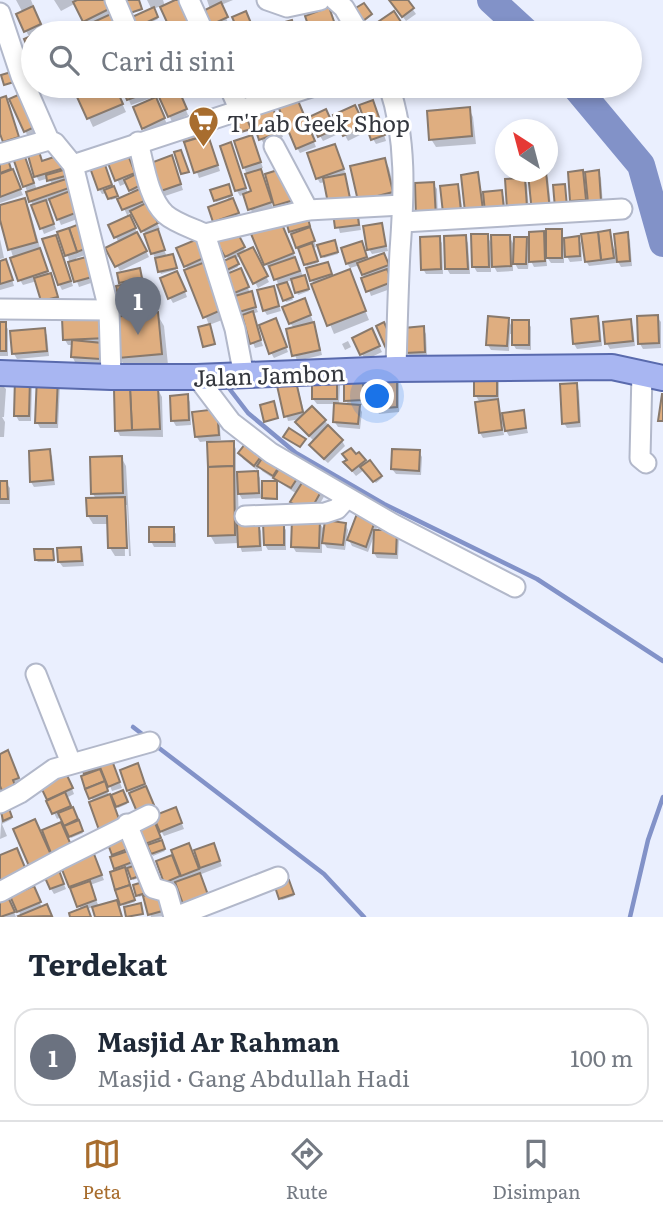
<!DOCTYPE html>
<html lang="id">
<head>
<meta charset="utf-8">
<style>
	body { margin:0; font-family:Literata,serif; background:#f2f2f3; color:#1f2937 }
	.compass { position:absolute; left:495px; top:119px; width:63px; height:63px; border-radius:50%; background:#fff; box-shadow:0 4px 10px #0003; rotate:324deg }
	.you { position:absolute; left:378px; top:397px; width:24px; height:24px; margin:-18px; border:5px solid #fff; border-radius:50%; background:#1a73e8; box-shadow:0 0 0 10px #1a73e833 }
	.badge { display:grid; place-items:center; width:46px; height:46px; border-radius:50%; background:#a86d2e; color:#fff; font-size:23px; font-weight:700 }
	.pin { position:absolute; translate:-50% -58px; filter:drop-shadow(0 2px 4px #0008) }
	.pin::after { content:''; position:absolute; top:37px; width:24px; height:21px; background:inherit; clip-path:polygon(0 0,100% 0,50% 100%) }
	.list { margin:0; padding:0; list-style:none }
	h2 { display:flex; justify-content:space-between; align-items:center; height:91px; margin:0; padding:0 28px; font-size:30px }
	h2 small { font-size:23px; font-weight:400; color:#747a83 }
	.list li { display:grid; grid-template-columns:46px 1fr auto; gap:21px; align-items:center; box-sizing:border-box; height:98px; margin:0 14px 14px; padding:0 14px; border:2px solid #e0e1e3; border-radius:21px }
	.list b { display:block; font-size:26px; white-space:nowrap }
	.list p { margin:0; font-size:23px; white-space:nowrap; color:#747a83 }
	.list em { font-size:23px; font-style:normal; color:#747a83 }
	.icon { flex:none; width:38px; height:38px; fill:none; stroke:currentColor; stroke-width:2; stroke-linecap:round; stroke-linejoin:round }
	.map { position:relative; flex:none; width:663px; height:917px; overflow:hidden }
	.search { position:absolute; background:#fff; box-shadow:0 4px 10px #0003; left:21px; right:21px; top:21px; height:77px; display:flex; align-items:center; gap:18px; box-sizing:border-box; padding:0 24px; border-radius:38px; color:#747a83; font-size:26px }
	.sheet { height:203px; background:#fff }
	nav { display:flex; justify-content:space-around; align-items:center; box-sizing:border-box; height:98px; border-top:2px solid #e0e1e3; background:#fff; font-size:19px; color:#747a83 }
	nav a { display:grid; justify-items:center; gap:4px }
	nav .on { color:#a86d2e }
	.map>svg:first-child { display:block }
	.shadow { fill:#0003 }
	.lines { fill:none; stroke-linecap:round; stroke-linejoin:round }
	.stream { stroke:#8292c8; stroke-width:4.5 }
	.river { stroke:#8292c8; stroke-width:28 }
	.building { fill:#dfae80; stroke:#88796c; stroke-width:2 }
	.minor-casing { stroke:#b2b8ca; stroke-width:23 }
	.major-casing { stroke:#596aad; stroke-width:28 }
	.minor { stroke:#fff; stroke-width:19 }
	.major { stroke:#a8b6f2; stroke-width:24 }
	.labels { text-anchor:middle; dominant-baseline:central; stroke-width:6; stroke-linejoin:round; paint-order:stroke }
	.poi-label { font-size:23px; fill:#33363d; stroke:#fff; text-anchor:start }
	.street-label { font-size:23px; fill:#33363d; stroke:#fff }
</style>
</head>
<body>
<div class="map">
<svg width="663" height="917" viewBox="0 0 663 917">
	<rect width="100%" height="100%" fill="#eaeffe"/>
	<!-- shadow -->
	<g class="shadow">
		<polygon points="16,0 31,0 33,5 31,6 46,33 33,33 33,55 27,40 30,38 26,31 23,13"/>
		<polygon points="54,0 105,0 121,33 92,33 76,3 61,11"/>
		<polygon points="147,0 163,0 165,6 179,0 197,25 181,33 174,33 161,6 153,9 158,19 139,28 134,18 152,10"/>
		<polygon points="207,0 233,0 221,5 232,33 215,33 217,30"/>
		<polygon points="390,0 406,0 416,14 406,21"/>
		<polygon points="393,13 402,28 394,33 379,33 374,26"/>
		<polygon points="74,86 114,86 126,112 93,127"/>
		<polygon points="123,86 147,86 151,98 131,105"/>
		<polygon points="156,86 176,86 188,115 172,122"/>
		<polygon points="199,86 225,86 226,88 205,98"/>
		<polygon points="255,86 267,86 269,93 259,95"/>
		<polygon points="11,100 43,130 28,137"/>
		<polygon points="298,103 316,147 300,153 297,148"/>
		<polygon points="158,104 167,124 146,133 143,128"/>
		<polygon points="375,107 386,141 376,144 373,139"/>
		<polygon points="469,109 473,117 476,144 436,147 431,139"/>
		<polygon points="274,112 283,137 264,144 261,139"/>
		<polygon points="357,113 366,132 348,141 335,116"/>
		<polygon points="328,117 336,135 323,141 320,136"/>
		<polygon points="207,131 220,171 199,178 183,133"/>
		<polygon points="252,137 263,168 259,169 273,208 253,215 245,194 240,196 237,191 222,147 233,150 248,194 253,192 244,167"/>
		<polygon points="337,151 346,175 343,175 352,208 359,217 361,230 340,233 326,182 320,183 317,178"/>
		<polygon points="39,152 42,163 59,158 69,177 64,178 80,218 61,225 51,200 45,202 56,229 44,234 25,186 25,158 37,190 52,185 49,178 39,181 36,176"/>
		<polygon points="0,157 8,161 23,195 0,203"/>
		<polygon points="129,158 148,206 160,229 156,230 167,257 173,258 176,270 161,274 146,235 133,212 128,214 149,257 120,271 108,248 119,243 110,226 128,217 120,200 133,194 127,183 120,186 109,159"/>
		<polygon points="385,160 389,168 397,200 364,208"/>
		<polygon points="174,163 183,190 162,197 159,192"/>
		<polygon points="105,167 117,198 111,200 107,193 102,194 99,189"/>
		<polygon points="284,170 296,205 279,210 273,200"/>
		<polygon points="582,172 588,182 598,172 601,178 603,206 593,207 587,197 588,205 575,206 572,201"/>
		<polygon points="545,173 548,178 552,216 537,218"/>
		<polygon points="477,174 482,193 501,192 504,197 506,215 490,217 484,207 485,215 470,217"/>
		<polygon points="524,180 527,185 529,212 512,214"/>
		<polygon points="433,184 437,189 438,222 421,223"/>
		<polygon points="457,186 460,191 463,216 447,218"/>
		<polygon points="229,188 240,219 218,227 210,208 229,201 228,198 216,202 215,200"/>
		<polygon points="24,200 29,208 41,251 49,276 53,280 59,302 45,306 37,281 23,285 20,280 0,214 0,207"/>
		<polygon points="308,219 316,247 313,248 318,263 307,266 290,231"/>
		<polygon points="381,225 388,251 372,254 369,249"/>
		<polygon points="283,227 309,291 298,295 293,280 285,282 293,300 286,302 273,272 271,273 266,264 252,230"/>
		<polygon points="561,230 564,240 578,238 581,243 582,261 570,262 564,251 564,263 551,263 546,256 547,266 534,267 529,257 528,269 518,269 513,260 513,271 497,272 491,261 491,272 477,272 474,267 487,236 493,246 509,236 515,247 526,239 531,247 543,233 548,242"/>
		<polygon points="234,231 246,252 252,249 269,282 258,288 241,255 235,259 238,267 228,272 223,263 229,261 218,239"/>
		<polygon points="609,232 614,249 617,248 627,234 630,240 632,266 621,267 616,258 616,263 589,266 586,261"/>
		<polygon points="59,233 92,253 76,258 77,261 85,259 94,282 79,287"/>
		<polygon points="465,237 468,243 470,274 450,274 447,269"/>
		<polygon points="439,238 442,243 443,274 426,274 423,269"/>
		<polygon points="0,239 4,258 0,259"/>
		<polygon points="200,240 230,317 209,325 186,266"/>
		<polygon points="58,242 73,286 62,290 59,284"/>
		<polygon points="336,244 338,254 324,258 322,256"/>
		<polygon points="362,244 368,261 386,261 390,271 387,272 393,288 371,296 360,265 350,268 347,263"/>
		<polygon points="0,263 8,266 14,286 0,290"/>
		<polygon points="330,269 333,278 349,271 369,320 334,334 312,280"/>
		<polygon points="140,272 151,305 125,311 122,305 123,287 120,282"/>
		<polygon points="243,276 258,312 252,314 263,346 255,348 233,293"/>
		<polygon points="180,278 187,297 173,303 170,298"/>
		<polygon points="273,288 281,311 267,315 264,310"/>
		<polygon points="307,306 316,329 322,355 297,361 288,330 294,328 290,323"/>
		<polygon points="157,314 164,326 168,365 126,369 120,358"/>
		<polygon points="105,317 103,364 75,362 72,356 73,345 68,345 65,340 64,319"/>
		<polygon points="657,317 661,322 661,348 643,349 640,344"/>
		<polygon points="597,318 600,323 602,346 577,349 574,344"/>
		<polygon points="508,319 513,329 528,322 531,327 531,350 516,349 513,344 513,334 510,334 509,351 491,350 488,345"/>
		<polygon points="630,321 633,327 635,346 610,349 607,344"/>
		<polygon points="0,324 5,324 8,329 8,356 0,356"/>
		<polygon points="278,326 288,352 274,358 271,353"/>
		<polygon points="423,328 426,334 427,357 410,358 407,352"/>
		<polygon points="44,330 47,335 49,356 17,359 14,354"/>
		<polygon points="374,336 382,352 365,360 354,338"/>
		<polygon points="348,341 351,347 345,350 342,344"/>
		<polygon points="376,376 399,380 399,412 379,414 376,408"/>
		<polygon points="346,377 365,382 365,405 358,405 362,412 360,429 338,427 334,421 336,404 317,404 313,399 336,379 340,384 339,405 349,406 346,400"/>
		<polygon points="499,378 499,401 497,401 501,415 523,412 528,433 509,436 502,424 504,435 483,438 480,433 480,403 476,396"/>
		<polygon points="17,379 32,385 31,421 19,421 16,416"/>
		<polygon points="0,383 6,389 4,417 2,417 5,422 4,437 0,437"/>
		<polygon points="278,383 297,384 305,416 325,421 342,441 345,446 328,463 314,451 311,445 315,442 301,428 302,419 288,421"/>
		<polygon points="60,384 58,428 40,428 37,422"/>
		<polygon points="576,385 579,391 581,427 567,428 564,423"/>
		<polygon points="157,388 162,397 163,437 120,436 117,430"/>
		<polygon points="187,396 190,402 191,425 176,426 173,421"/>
		<polygon points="219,417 221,440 210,441 210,444 233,443 236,449 236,474 257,472 260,478 261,497 264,497 264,483 277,483 277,500 265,500 264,498 242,499 238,492 239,526 258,525 261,531 262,551 242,552 239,543 215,544 210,535 209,441 200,442 196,436"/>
		<polygon points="249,441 325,495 312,517 295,507 292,502 297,494 262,471 260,467 257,470 243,459 240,453"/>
		<polygon points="49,451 52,456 55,485 34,487 31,482"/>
		<polygon points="419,452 422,457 421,475 396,474 392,469"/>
		<polygon points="359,454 367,465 369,463 382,478 376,483 364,470 356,476 345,463"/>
		<polygon points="121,457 126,466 131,556 129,556 127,505 124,505 125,556 115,556 110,548 109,524 93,524 88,516 96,499 93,494"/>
		<polygon points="0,483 6,483 10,488 10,504 0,504"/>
		<polygon points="359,513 378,524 376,531 396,532 399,537 398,559 377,558 374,553 374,536 368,552 352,546 349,540"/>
		<polygon points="319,522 325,531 345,524 348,530 345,550 327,548 322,540 322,553 296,552 293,547"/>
		<polygon points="283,525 286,530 286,550 268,550 265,545"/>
		<polygon points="173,529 176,534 176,547 154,547 151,541"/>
		<polygon points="80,549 83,554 84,566 63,567 59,562 59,550"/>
		<polygon points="52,551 54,562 38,562 36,560"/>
		<polygon points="0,756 10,758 21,783 0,792"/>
		<polygon points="112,762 122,788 112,791 104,772 100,773 110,798 122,792 127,804 118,808 115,802 93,802 83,767"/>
		<polygon points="140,771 147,791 155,811 132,795 129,790"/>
		<polygon points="67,776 74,794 66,798 83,833 71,838 61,817 57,819 54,813 40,782"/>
		<polygon points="6,806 12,819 2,824 7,836 0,839 2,814 0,810"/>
		<polygon points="178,814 184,829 164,836 161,831"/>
		<polygon points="61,824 64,830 52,859 40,833"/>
		<polygon points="154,825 165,851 153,856 141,830"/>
		<polygon points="126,834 145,876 133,880 130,870 125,871 135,902 123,906 113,854"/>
		<polygon points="216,851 222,866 168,887 158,862 175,855 195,860 196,852"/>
		<polygon points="96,861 104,880 90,885 99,907 116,902 122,917 97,917 94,907 87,909 91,917 72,917 81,910 63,868"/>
		<polygon points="59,873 66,889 54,894 51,889"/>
		<polygon points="145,883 168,916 151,917 145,895 139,897 138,895"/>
		<polygon points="290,884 294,896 282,900 280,898"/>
		<polygon points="36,893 42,908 50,911 52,917 21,917 19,911"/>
		<polygon points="0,903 11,905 16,917 0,917"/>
	</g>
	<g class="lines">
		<!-- stream -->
		<g class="stream">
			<polyline points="225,383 248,413 296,453 384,504 537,579 663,661"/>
			<polyline points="133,727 146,737"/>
			<polyline points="155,745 324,874 364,917"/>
			<polyline points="630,917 648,840 663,797"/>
		</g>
		<!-- river -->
		<g class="river">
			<polyline points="491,0 527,33"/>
			<polyline points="575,86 641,165 663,243"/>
		</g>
	</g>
	<!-- building -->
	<g class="building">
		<polygon points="77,0 107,0 111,8 83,22 73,2"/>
		<polygon points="127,0 139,0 142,9 127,14 123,1"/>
		<polygon points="175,0 187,0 195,20 171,31 160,7"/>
		<polygon points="389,0 408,0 414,8 402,17"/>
		<polygon points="221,2 228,17 211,25 205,10"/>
		<polygon points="364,3 372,14 363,21 354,9"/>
		<polygon points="33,6 41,24 24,32 16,14"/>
		<polygon points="154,7 158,17 137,27 132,17"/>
		<polygon points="329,7 338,33 311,33 305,16"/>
		<polygon points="246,11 255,33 239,33 232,17"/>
		<polygon points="394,11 401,22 383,33 377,33 372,26"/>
		<polygon points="113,13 120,28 110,33 90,33 87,25"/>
		<polygon points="292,20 295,33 261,33 260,29"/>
		<polygon points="155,23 160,33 134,33"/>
		<polygon points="228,23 234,33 213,33 212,31"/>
		<polygon points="33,35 33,58 32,58 24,39"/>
		<polygon points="11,72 14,82 4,85 1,75"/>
		<polygon points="72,86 115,86 123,104 87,119"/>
		<polygon points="121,86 147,86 149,92 127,100"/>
		<polygon points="154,86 177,86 187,109 168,117"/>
		<polygon points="197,86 217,86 200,93"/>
		<polygon points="27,91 41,124 24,132 9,99"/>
		<polygon points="6,96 19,137 3,142 0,134 0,98"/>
		<polygon points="296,96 315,141 296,149 277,104"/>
		<polygon points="156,97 165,118 142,129 133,107"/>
		<polygon points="373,100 385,135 371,140 359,105"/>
		<polygon points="272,105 281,132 259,140 250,113"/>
		<polygon points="355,105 365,126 343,136 333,115"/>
		<polygon points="470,107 472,136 429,140 427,111"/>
		<polygon points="326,109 335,129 318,137 309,117"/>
		<polygon points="245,114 251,129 241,132 235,117"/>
		<polygon points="205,124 208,135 184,142 180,132"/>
		<polygon points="208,135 218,165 194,173 184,142"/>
		<polygon points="252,135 261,162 243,168 234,141"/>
		<polygon points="231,142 246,188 235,191 220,146"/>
		<polygon points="335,144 344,169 316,179 307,153"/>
		<polygon points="37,145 42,161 60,155 64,168 34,177 26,148"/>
		<polygon points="126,150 135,173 115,181 106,158"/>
		<polygon points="181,150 189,172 181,174 174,152"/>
		<polygon points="23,151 34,183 23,187 12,155"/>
		<polygon points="6,153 11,169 0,173 0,155"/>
		<polygon points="172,155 181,184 158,192 148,164"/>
		<polygon points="385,158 393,192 358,201 350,166"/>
		<polygon points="103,159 112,185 98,190 89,165"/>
		<polygon points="284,168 294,200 274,206 265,174"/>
		<polygon points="13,169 21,189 0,197 0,174"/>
		<polygon points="67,169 69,175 47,181 46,175"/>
		<polygon points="261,169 272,202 248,210 243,194 251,191 245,174"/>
		<polygon points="583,170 586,200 570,201 568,172"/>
		<polygon points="599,170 601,201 588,203 585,172"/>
		<polygon points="478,172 483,210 465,212 461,175"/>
		<polygon points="546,172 550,211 532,213 528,173"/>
		<polygon points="136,174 141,185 129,191 124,180"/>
		<polygon points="345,174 351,203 329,208 323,178"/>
		<polygon points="525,178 527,207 507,209 505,179"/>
		<polygon points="66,179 69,188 29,202 26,192"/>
		<polygon points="434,182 436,217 416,218 415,183"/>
		<polygon points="229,184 232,195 214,201 210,190"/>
		<polygon points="458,184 461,211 443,213 440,186"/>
		<polygon points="565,184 567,207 555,208 553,185"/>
		<polygon points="114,186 118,196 108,199 104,190"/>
		<polygon points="142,188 147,200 122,210 117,199"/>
		<polygon points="502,190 504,210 485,212 483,192"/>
		<polygon points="70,191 78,212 57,220 49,199"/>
		<polygon points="25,198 37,242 8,250 0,220 0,205"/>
		<polygon points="233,198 239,213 213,222 208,207"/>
		<polygon points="46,200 54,224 40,229 31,205"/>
		<polygon points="148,202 158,223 141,232 130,211"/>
		<polygon points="357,210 359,225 335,228 333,213"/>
		<polygon points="306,211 310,226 289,232 285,218"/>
		<polygon points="130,215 136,228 114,238 108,225"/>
		<polygon points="279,217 294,253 264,265 249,229"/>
		<polygon points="82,223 90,247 77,252 69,228"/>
		<polygon points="382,223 386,246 367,250 363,226"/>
		<polygon points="310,227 315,241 296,248 291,234"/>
		<polygon points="69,228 77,252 65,256 57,232"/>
		<polygon points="235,228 245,247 225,257 215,239"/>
		<polygon points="158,229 165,250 151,254 144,234"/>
		<rect x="546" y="229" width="16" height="29"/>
		<polygon points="610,230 614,258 601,260 598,232"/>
		<polygon points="544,231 545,261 529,262 529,232"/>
		<polygon points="137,232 147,251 115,267 105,248"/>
		<polygon points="598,232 601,260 585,262 581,234"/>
		<polygon points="628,232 630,261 617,262 614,234"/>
		<polygon points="471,234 488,234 489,267 472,267"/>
		<polygon points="56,235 71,281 58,285 42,239"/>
		<polygon points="466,235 468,269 445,269 444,236"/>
		<polygon points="491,235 510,235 511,266 492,267"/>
		<polygon points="440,236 441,269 421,270 420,237"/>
		<polygon points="579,236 580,256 565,257 564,238"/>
		<polygon points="514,237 527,237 526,264 513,264"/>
		<polygon points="200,238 208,256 184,267 176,248"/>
		<polygon points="335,240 338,252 321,257 317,245"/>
		<polygon points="362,241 367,257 346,264 341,248"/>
		<polygon points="312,243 318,261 304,265 298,248"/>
		<polygon points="253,247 268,276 253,284 238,254"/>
		<polygon points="40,248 48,271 18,281 10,258"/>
		<polygon points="384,253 389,265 362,275 357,263"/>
		<polygon points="173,254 177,268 158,272 155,258"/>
		<polygon points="235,256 239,264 225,271 221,262"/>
		<polygon points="86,257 92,277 74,282 68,262"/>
		<polygon points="295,257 300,271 274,280 269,266"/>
		<polygon points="6,259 13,280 0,284 0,261"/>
		<polygon points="208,261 226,308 203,318 184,270"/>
		<polygon points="328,262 332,274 310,281 306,268"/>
		<polygon points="140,268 142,278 119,283 117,273"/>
		<polygon points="241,268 249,287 232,294 224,275"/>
		<polygon points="350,269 366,311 327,326 311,284"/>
		<polygon points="387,269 392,282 366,292 361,278"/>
		<polygon points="177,271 186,291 168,299 160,278"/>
		<polygon points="51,273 58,297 41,301 34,278"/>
		<polygon points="305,275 309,289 295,293 291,279"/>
		<polygon points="145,280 149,300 120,306 116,286"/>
		<polygon points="287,282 293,297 283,301 277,285"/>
		<polygon points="274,286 279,306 263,311 257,290"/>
		<polygon points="252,291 256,307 239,312 235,296"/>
		<polygon points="305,298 311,315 289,324 282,307"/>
		<polygon points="253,311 261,340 250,344 242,315"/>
		<polygon points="158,312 162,354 118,358 114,317"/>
		<polygon points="106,315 107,338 63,340 62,318"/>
		<polygon points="658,315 659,343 638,344 637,316"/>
		<polygon points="488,316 509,318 507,346 486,345"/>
		<polygon points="598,316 600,341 573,344 571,319"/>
		<polygon points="276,318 287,347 269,354 259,325"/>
		<polygon points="631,319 633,341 605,344 603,322"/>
		<rect x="512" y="320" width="17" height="25"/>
		<rect x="0" y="322" width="6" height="29"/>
		<polygon points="314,322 320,350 292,356 286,329"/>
		<polygon points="384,322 395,347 387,351 376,326"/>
		<polygon points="210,324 215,344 203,347 198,327"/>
		<polygon points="424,326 425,352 405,353 404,328"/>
		<polygon points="45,328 47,351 12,354 10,331"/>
		<polygon points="372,328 380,346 360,355 352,338"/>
		<polygon points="72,340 102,343 100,359 71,357"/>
		<rect x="474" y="371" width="23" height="25"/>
		<polygon points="397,372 397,407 374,409 374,374"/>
		<polygon points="344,375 363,375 363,400 344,401"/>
		<polygon points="37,376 58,377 56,423 35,423"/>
		<polygon points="15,377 30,378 29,416 14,416"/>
		<polygon points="295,377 303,412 284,417 276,381"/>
		<rect x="312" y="377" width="25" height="22"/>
		<polygon points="577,383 579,422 562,424 560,384"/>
		<polygon points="158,387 160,429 132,430 130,388"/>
		<polygon points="130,388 132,430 115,431 114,389"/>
		<polygon points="188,394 189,420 171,421 170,396"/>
		<polygon points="662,394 663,394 663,421 658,421"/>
		<polygon points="498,399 502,430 479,433 475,402"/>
		<polygon points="274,401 278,418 264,422 260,405"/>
		<polygon points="334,403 360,405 358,424 333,422"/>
		<polygon points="312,406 326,420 309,436 295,422"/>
		<polygon points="217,409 219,435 195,437 192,412"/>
		<polygon points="524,410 526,428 505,431 502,413"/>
		<polygon points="328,425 343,440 324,459 309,445"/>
		<polygon points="289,428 306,439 300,447 283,437"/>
		<polygon points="249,439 265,451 254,466 238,453"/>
		<polygon points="234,441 234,466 208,467 207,442"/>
		<polygon points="351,448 356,454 359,452 366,460 352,471 343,462 347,460 342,454"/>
		<polygon points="50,449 53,480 30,482 29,451"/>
		<polygon points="392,449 420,450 419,471 391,469"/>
		<polygon points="266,452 282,462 273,476 257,466"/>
		<polygon points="122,456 123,493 91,494 90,457"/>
		<polygon points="370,460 382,476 373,482 360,467"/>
		<polygon points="282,464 300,474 291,488 273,478"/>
		<polygon points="234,466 235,535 208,536 208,467"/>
		<polygon points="258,471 259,493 238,494 237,472"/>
		<polygon points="305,478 323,488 309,513 290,502"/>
		<polygon points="0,481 7,481 8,499 0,499"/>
		<polygon points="262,481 277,481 277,499 262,498"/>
		<polygon points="125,497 127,548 108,548 107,516 87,516 86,498"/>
		<polygon points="358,511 376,518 366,547 347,540"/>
		<polygon points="292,519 320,520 319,548 291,547"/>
		<polygon points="325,520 346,523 343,545 322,543"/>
		<polygon points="263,523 284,523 284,545 264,545"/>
		<polygon points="237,524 259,524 260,546 238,547"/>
		<rect x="149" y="527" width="25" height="15"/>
		<polygon points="374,530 397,530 396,554 373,553"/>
		<polygon points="81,547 82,561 58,562 57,548"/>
		<polygon points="34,549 53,549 54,560 35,560"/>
		<polygon points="8,750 19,778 13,780 16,788 3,793 0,786 0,754"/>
		<polygon points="110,755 120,782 108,787 100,767 84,774 81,766"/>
		<polygon points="138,763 145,784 127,791 120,770"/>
		<polygon points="64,769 73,788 47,800 38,781"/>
		<polygon points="100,769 105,781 85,789 81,776"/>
		<polygon points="105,781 108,791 89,799 85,789"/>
		<polygon points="146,786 154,805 137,812 129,793"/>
		<polygon points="123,790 128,802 116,807 111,795"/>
		<polygon points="65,792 71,806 52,814 46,801"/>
		<polygon points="110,794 120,822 99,830 89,802"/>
		<polygon points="7,803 12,817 3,821 0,806"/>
		<polygon points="73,807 78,819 64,826 58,813"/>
		<polygon points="176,807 182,823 160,832 153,816"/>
		<polygon points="35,819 52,857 29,866 13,829"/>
		<polygon points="79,820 83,831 69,837 64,826"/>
		<polygon points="61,822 71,845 51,853 42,830"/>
		<polygon points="155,823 161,838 145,844 139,829"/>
		<polygon points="127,832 133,847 112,855 106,839"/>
		<polygon points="162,840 165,849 151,854 147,845"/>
		<polygon points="189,843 199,869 181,876 171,850"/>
		<polygon points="214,843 220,861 200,868 194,850"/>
		<polygon points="17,848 26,870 0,881 0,855"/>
		<polygon points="134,849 138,860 114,869 110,857"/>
		<polygon points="94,854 102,875 69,887 61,867"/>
		<polygon points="172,855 180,876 164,883 156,861"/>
		<polygon points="142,863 145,874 131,879 127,868"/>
		<polygon points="57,865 64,884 50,889 42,871"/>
		<polygon points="125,867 130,885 115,890 110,872"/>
		<polygon points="200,873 208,895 183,904 175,882"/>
		<polygon points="289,880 294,894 279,899 274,884"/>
		<polygon points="90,881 96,900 77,907 70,888"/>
		<polygon points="146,881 149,892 136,896 133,885"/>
		<polygon points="130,885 135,900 120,905 115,890"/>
		<polygon points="34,886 41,902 17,912 10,896"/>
		<polygon points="161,892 166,910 148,915 143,896"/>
		<polygon points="8,897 15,912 0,917 0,901"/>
		<polygon points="117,900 122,917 95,917 92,907"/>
		<polygon points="141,903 143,914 126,917 124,907"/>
		<polygon points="47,904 52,916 19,917 18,916"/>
		<polygon points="87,906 91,917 70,917 69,913"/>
	</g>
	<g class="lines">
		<defs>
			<g id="minor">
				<polyline points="115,0 129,33"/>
				<polyline points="189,0 204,33"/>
				<polyline points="267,0 287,7 320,0"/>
				<polyline points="335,0 344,8 359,33"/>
				<polyline points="0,13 21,76 49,140 55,143 73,165 109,310 111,377"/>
				<polyline points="229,86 240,111"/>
				<path d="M389 86C407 139 404 195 400 251 398 290 397 330 396 369"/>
				<path d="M138 142C144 164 148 198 165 214 175 223 192 228 205 234L235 329 244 376"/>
				<polyline points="274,146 308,210"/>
				<polyline points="0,154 49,140"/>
				<polyline points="73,165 314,86"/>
				<polyline points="403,222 622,209"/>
				<polyline points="205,234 308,210 402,205"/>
				<polyline points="0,309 109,310"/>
				<polyline points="642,372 640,458 646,463"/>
				<polyline points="197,377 231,422 271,453 393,524 515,587"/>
				<polyline points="245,516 325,513 337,509 347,498"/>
				<polyline points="36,674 71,763"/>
				<polyline points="0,803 20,793 54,769 150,742"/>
				<polyline points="127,824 153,888 167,892 174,917"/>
				<polyline points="0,892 63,858 149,815"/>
				<polyline points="175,917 278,877"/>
			</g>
			<polyline id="major" points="0,373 111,377 197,377 396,369 612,367 663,378"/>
		</defs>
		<!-- minor casing -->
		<use href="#minor" class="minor-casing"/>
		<!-- major casing -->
		<use href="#major" class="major-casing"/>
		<!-- minor -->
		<use href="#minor" class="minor"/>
		<!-- major -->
		<use href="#major" class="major"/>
	</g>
	<!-- icons -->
	<defs>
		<symbol id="supermarket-pin" viewBox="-11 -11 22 30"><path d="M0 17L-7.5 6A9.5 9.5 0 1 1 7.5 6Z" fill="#a86d2e" stroke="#fff"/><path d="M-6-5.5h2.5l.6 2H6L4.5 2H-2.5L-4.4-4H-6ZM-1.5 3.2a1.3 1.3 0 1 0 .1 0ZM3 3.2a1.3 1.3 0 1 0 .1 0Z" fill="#fff"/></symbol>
	</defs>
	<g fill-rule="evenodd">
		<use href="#supermarket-pin" x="186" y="104" width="35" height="47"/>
	</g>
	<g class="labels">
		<!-- poi labels -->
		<g class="poi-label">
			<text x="227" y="122">T'Lab Geek Shop</text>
		</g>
		<!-- street labels -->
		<g class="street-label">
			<text transform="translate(269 374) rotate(-2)">Jalan Jambon</text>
		</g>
	</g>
</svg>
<svg class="compass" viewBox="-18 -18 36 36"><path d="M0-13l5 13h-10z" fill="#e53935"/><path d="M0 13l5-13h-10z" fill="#747a83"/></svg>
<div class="you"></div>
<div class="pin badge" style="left:138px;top:335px;background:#6b7280">1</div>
<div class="search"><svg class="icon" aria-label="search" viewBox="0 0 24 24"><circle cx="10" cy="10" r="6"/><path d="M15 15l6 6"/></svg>Cari di sini</div>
</div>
<section class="sheet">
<h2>Terdekat<small></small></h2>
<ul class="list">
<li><span class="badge" style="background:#6b7280">1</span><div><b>Masjid Ar Rahman</b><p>Masjid · Gang Abdullah Hadi</p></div><em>100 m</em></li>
</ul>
</section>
<nav>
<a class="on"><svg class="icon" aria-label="map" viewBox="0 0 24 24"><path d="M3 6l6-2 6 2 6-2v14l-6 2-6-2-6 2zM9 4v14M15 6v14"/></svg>Peta</a>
<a><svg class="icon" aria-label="directions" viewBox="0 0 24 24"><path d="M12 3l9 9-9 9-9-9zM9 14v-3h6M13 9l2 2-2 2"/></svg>Rute</a>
<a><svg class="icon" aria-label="saved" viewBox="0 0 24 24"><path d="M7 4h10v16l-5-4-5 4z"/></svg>Disimpan</a>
</nav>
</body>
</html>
